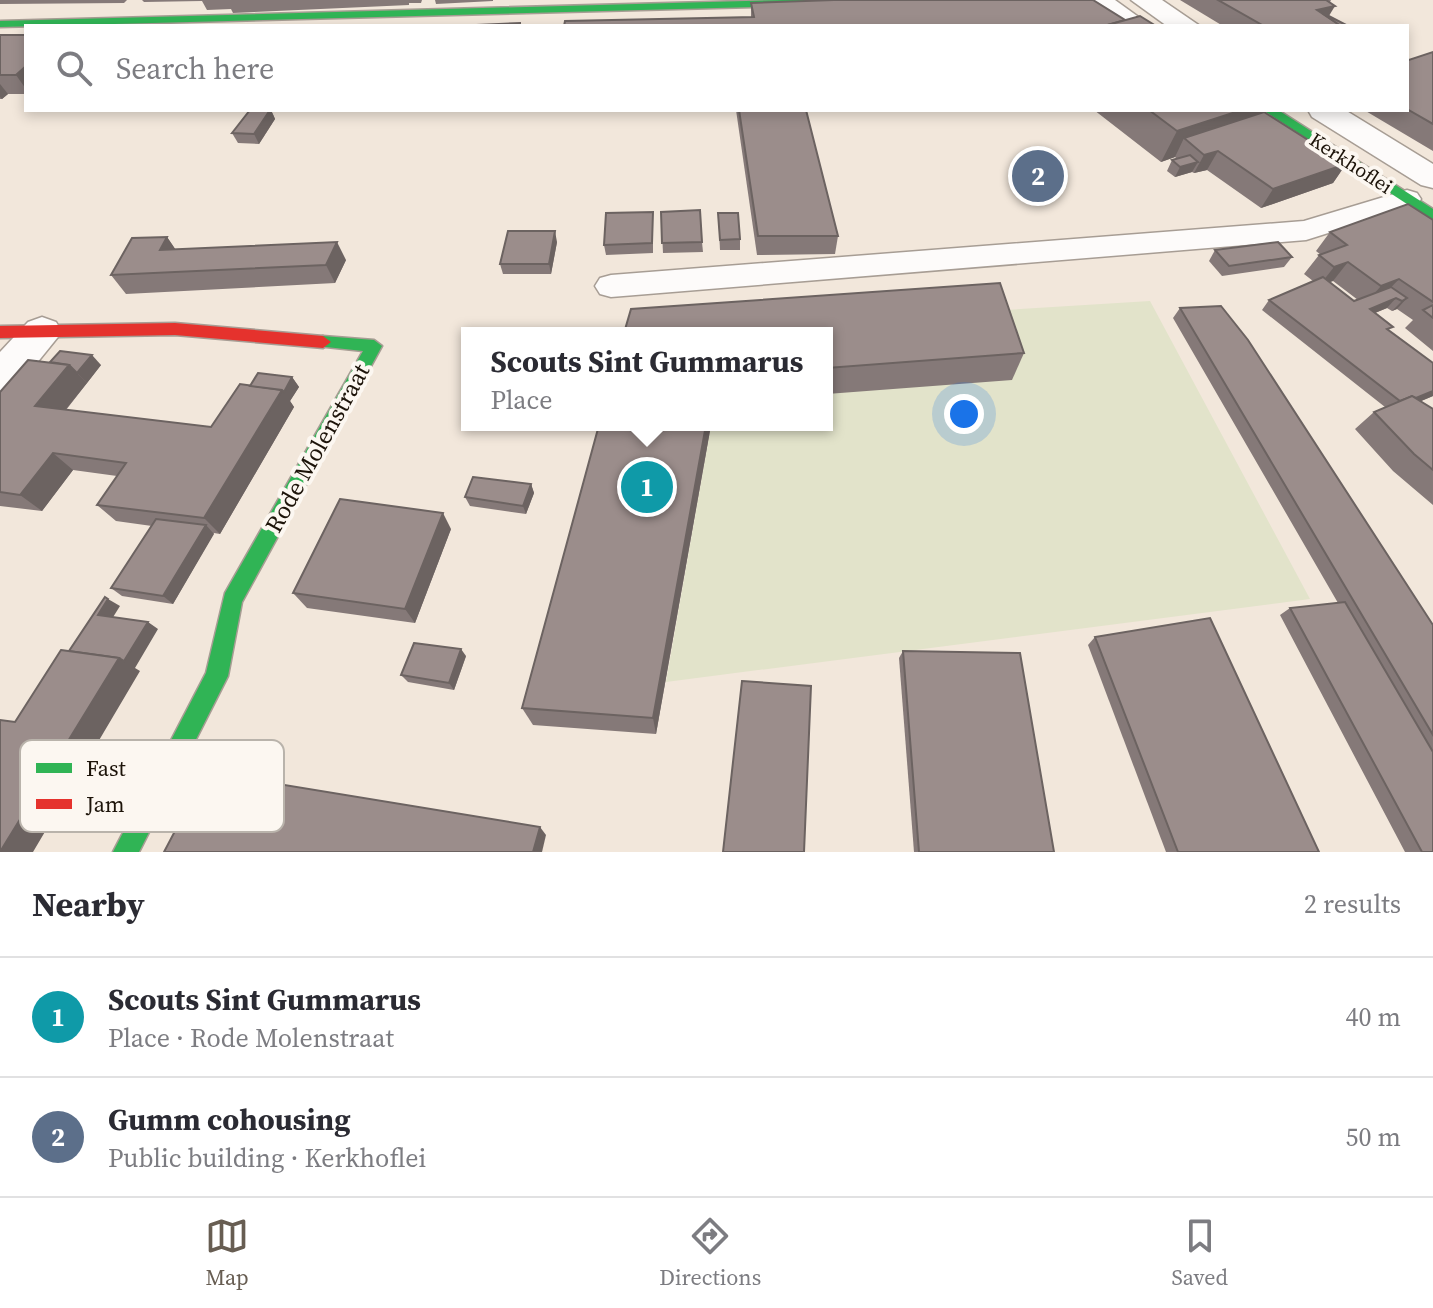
<!DOCTYPE html>
<html lang="en">
<head>
<meta charset="utf-8">
<style>
	body { margin:0; font-family:"Source Serif 4",serif; background:#f7f7f7; color:#2b2b33 }
	.you { position:absolute; left:964px; top:414px; width:28px; height:28px; margin:-20px; border:6px solid #fff; border-radius:50%; background:#1a73e8; box-shadow:0 0 0 12px #1a73e833 }
	.badge { display:grid; place-items:center; width:52px; height:52px; border-radius:50%; background:#675d52; color:#fff; font-size:26px; font-weight:700 }
	.pin { position:absolute; translate:-50% -50%; border:4px solid #fff; box-shadow:0 2px 8px #0006 }
	.popup { position:absolute; left:461px; top:327px; width:372px; height:104px; box-sizing:border-box; display:grid; place-content:center; border-radius:0px; background:#fff; filter:drop-shadow(0 2px 6px #0005); font-size:26px; white-space:nowrap; color:#7c7c81 }
	.popup b { font-size:30px; color:#2b2b33 }
	.popup::after { content:''; position:absolute; left:50%; top:100%; margin-left:-16px; border:16px solid transparent; border-top-color:#fff }
	.list { margin:0; padding:0; list-style:none }
	h2 { display:flex; justify-content:space-between; align-items:center; height:104px; margin:0; padding:0 32px; font-size:34px }
	h2 small { font-size:26px; font-weight:400; color:#7c7c81 }
	.list li { display:grid; grid-template-columns:52px 1fr auto; gap:24px; align-items:center; box-sizing:border-box; height:120px; padding:0 32px; border-top:2px solid #e1e1e2 }
	.list b { display:block; font-size:30px; white-space:nowrap }
	.list p { margin:0; font-size:26px; white-space:nowrap; color:#7c7c81 }
	.list em { font-size:26px; font-style:normal; color:#7c7c81 }
	.icon { flex:none; width:44px; height:44px; fill:none; stroke:currentColor; stroke-width:2; stroke-linecap:round; stroke-linejoin:round }
	.map { position:relative; flex:none; width:1433px; height:852px; overflow:hidden }
	.search { position:absolute; background:#fff; box-shadow:0 4px 12px #0003; left:24px; right:24px; top:24px; height:88px; display:flex; align-items:center; gap:20px; box-sizing:border-box; padding:0 28px; border-radius:0px; color:#7c7c81; font-size:30px }
	.sheet { height:344px; background:#fff }
	nav { display:flex; justify-content:space-around; align-items:center; box-sizing:border-box; height:112px; border-top:2px solid #e1e1e2; background:#fff; font-size:22px; color:#7c7c81 }
	nav a { display:grid; justify-items:center; gap:4px }
	nav .on { color:#675d52 }
	.map>svg:first-child { display:block }
	.green { fill:#e2e3ca }
	.lines { fill:none; stroke-linecap:round; stroke-linejoin:round }
	.lane-casing { stroke:#a79d94; stroke-width:3 }
	.street-casing { stroke:#a79d94; stroke-width:3 }
	.fast-casing { stroke:#a79d94; stroke-width:3 }
	.jam-casing { stroke:#a79d94; stroke-width:3 }
	.lane { fill:#fdfbfa; fill-rule:evenodd }
	.street { fill:#fdfbfa; fill-rule:evenodd }
	.fast { fill:#30b455; fill-rule:evenodd }
	.jam { fill:#e5322d; fill-rule:evenodd }
	.wall { fill:#857978; fill-rule:evenodd }
	.shaded-wall { fill:#6c6361 }
	.building { fill:#9b8d8b; stroke:#6c6361; stroke-width:2 }
	.labels { text-anchor:middle; dominant-baseline:central; stroke-width:8; stroke-linejoin:round; paint-order:stroke }
	.far-street-label { font-size:20px; fill:#1c1309; stroke:#fcf7f1 }
	.street-label { font-size:24px; fill:#1c1309; stroke:#fcf7f1 }
	.key { fill:#fcf7f1; stroke:#b9b3ab; stroke-width:2 }
	.key-label { font-size:22px; fill:#1c1309 }
</style>
</head>
<body>
<div class="map">
<svg width="1433" height="852" viewBox="0 0 1433 852">
	<rect width="100%" height="100%" fill="#f2e7db"/>
	<!-- green -->
	<polygon class="green" points="1150,301 1310,599 666,682 711,425 827,425 827,394 989,311"/>
	<g class="lines">
		<defs>
			<polygon id="lane" points="1407,190 1417,193 1421,199 1417,205 1306,240 611,297 600,294 595,286 600,278 611,275 1304,221"/>
			<g id="street">
				<polygon points="1084,0 1115,0 1151,26 1119,26"/>
				<polygon points="1131,0 1162,0 1200,26 1167,26"/>
				<polygon points="1308,110 1345,110 1433,164 1433,188 1421,185 1312,117"/>
				<polygon points="42,317 56,322 62,332 15,390 0,395 0,352 28,322"/>
			</g>
			<g id="fast">
				<polygon points="783,0 910,0 905,3 0,27 0,21"/>
				<polygon points="1263,110 1278,110 1433,209 1433,221"/>
				<polygon points="323,336 374,340 382,346 242,602 228,676 139,852 113,852 206,673 225,593 363,351 317,346 315,342 317,338"/>
			</g>
			<polygon id="jam" points="175,323 323,336 331,342 323,348 175,335 0,338 0,326"/>
		</defs>
		<!-- lane casing -->
		<use href="#lane" class="lane-casing"/>
		<!-- street casing -->
		<use href="#street" class="street-casing"/>
		<!-- fast casing -->
		<use href="#fast" class="fast-casing"/>
		<!-- jam casing -->
		<use href="#jam" class="jam-casing"/>
		<!-- lane -->
		<use href="#lane" class="lane"/>
		<!-- street -->
		<use href="#street" class="street"/>
		<!-- fast -->
		<use href="#fast" class="fast"/>
		<!-- jam -->
		<use href="#jam" class="jam"/>
	</g>
	<!-- wall -->
	<g class="wall">
		<polygon points="0,0 127,0 124,3 0,4"/>
		<polygon points="142,0 422,0 421,3 409,3 409,5 233,13 231,9 207,10 202,1 144,2"/>
		<polygon points="435,0 493,0 493,1 436,4"/>
		<polygon points="1180,0 1331,0 1330,2 1329,16 1348,26 1223,26"/>
		<polygon points="751,3 1124,20 1156,26 564,26 751,18"/>
		<polygon points="0,35 26,35 26,94 8,94 2,99 0,99"/>
		<polygon points="1433,52 1433,151 1364,110 1407,110 1407,59 1409,60"/>
		<polygon points="250,110 271,110 275,119 259,144 238,143 232,133"/>
		<polygon points="736,110 806,110 838,236 835,254 757,255"/>
		<polygon points="1094,110 1266,110 1265,113 1346,164 1333,183 1261,208 1207,170 1194,173 1192,172 1175,177 1167,171 1172,160 1177,159 1175,157 1161,162"/>
		<polygon points="661,212 702,242 703,252 663,253"/>
		<polygon points="718,213 740,239 740,250 720,250"/>
		<path d="M1433 220V351L1405 328 1413 320 1397 309 1392 311 1387 308 1375 313 1389 331 1433 396 1421 401 1433 409V505L1393 471 1355 429 1374 412 1385 407 1262 310 1269 300 1313 281 1304 274 1319 255H1321L1316 251 1330 232ZM1333 281 1358 300 1354 301 1329 282Z"/>
		<polygon points="653,222 653,253 606,255 604,245"/>
		<polygon points="167,237 175,249 346,260 335,283 126,294 111,275"/>
		<polygon points="557,242 551,274 503,274 500,264"/>
		<polygon points="1215,250 1292,257 1284,267 1222,276 1209,261"/>
		<polygon points="1180,308 1433,625 1433,852 1405,852 1280,615 1290,608 1338,603 1173,318"/>
		<polygon points="827,333 1024,353 1012,380 827,394"/>
		<polygon points="50,362 101,365 66,410 211,427 250,386 292,377 299,387 290,401 294,407 220,534 214,533 173,604 122,596 111,588 152,526 116,521 97,505 117,476 73,470 42,511 0,506 0,392"/>
		<polygon points="599,425 711,425 656,734 533,725 522,708"/>
		<polygon points="531,484 534,493 526,514 470,506 465,497"/>
		<polygon points="451,529 415,623 307,608 293,593"/>
		<polygon points="1095,637 1319,852 1166,852 1088,645"/>
		<polygon points="903,651 1054,852 914,852 899,658"/>
		<polygon points="466,656 454,690 408,682 401,675"/>
	</g>
	<!-- shaded-wall -->
	<g class="shaded-wall">
		<polygon points="1335,6 1324,24 1317,10"/>
		<polygon points="26,66 26,89 16,75"/>
		<polygon points="0,84 8,94 2,99 0,97"/>
		<polygon points="270,110 271,110 275,119 259,144 254,134"/>
		<polygon points="1242,110 1266,110 1254,131 1184,138 1175,157 1161,162 1177,131"/>
		<polygon points="1218,151 1207,170 1194,173 1204,155"/>
		<polygon points="1198,162 1192,172 1175,177 1180,167"/>
		<polygon points="1346,164 1333,183 1261,208 1273,189"/>
		<polygon points="555,231 557,242 551,274 549,264"/>
		<polygon points="167,237 180,256 160,250"/>
		<polygon points="337,242 346,260 335,283 326,265"/>
		<polygon points="1348,262 1333,281 1319,286 1334,267"/>
		<polygon points="1399,279 1382,297 1364,305 1381,286"/>
		<polygon points="1396,298 1387,308 1360,319 1370,309"/>
		<polygon points="1407,298 1397,309 1392,311 1402,301"/>
		<polygon points="92,355 101,365 87,383 77,373"/>
		<polygon points="69,365 87,383 54,424 35,406"/>
		<polygon points="292,377 299,387 290,401 294,407 220,534 204,518 282,390"/>
		<polygon points="1433,391 1433,396 1393,413 1403,404"/>
		<polygon points="706,425 711,425 656,734 653,718"/>
		<polygon points="53,453 73,470 42,511 20,495"/>
		<polygon points="531,484 534,493 526,514 523,506"/>
		<polygon points="443,513 451,529 415,623 405,609"/>
		<polygon points="206,525 214,534 173,604 163,596"/>
		<polygon points="108,599 120,606 110,622 98,615"/>
		<polygon points="148,622 158,629 135,668 140,671 33,852 0,852 119,658"/>
		<polygon points="461,649 466,656 454,690 449,683"/>
		<polygon points="540,827 546,835 542,852 533,852"/>
	</g>
	<!-- building -->
	<g class="building">
		<polygon points="834,0 1093,0 1125,20 1104,26 1024,26 1022,25 564,26 565,21 754,17 751,3"/>
		<polygon points="1218,0 1326,0 1335,6 1317,10 1341,26 1264,26"/>
		<polygon points="1325,15 1327,15 1348,26 1341,26"/>
		<polygon points="1140,16 1156,26 1104,26"/>
		<polygon points="520,23 520,26 477,26 477,25"/>
		<polygon points="0,35 26,35 26,66 16,75 0,75"/>
		<polygon points="1433,52 1433,124 1407,109 1407,59 1409,60"/>
		<polygon points="250,110 270,110 254,134 232,133"/>
		<polygon points="739,110 806,110 838,236 758,236"/>
		<polygon points="1149,110 1242,110 1177,131"/>
		<polygon points="1264,112 1346,164 1273,189 1218,151 1204,155 1184,138"/>
		<polygon points="1190,155 1198,162 1180,167 1172,160"/>
		<polygon points="1408,204 1433,220 1433,302 1399,279 1381,286 1348,262 1334,267 1319,255 1347,245 1330,232"/>
		<polygon points="700,210 702,242 662,243 661,212"/>
		<polygon points="653,212 652,243 604,245 606,213"/>
		<polygon points="718,213 738,213 740,239 720,240"/>
		<polygon points="508,231 555,231 549,264 500,264"/>
		<polygon points="167,237 160,250 337,242 326,265 111,275 132,238"/>
		<polygon points="1278,242 1292,257 1229,266 1215,250"/>
		<polygon points="1323,277 1354,301 1391,287 1407,298 1402,301 1396,298 1370,309 1393,327 1387,329 1433,363 1433,391 1416,398 1412,396 1400,401 1269,300"/>
		<polygon points="1000,283 1024,353 827,368 827,333 624,333 631,309"/>
		<polygon points="1433,305 1433,318 1423,310"/>
		<polygon points="1221,306 1248,340 1433,625 1433,735 1180,308"/>
		<polygon points="60,351 92,355 77,373 69,365 50,362"/>
		<polygon points="28,360 69,365 35,406 211,427 240,384 282,390 204,518 97,505 126,463 53,453 20,495 0,492 0,392"/>
		<polygon points="258,373 292,377 284,392 282,390 250,386"/>
		<polygon points="1412,396 1433,409 1433,470 1414,454 1374,412"/>
		<polygon points="599,425 706,425 653,718 522,708"/>
		<polygon points="473,477 531,484 523,506 465,497"/>
		<polygon points="340,499 443,513 405,609 293,593"/>
		<polygon points="156,519 206,525 163,596 111,588"/>
		<polygon points="105,597 108,599 98,615 148,622 124,661 119,658 69,651"/>
		<polygon points="1345,602 1433,752 1433,852 1422,852 1290,608"/>
		<polygon points="1210,618 1319,852 1178,852 1095,637"/>
		<polygon points="414,643 461,649 449,683 401,675"/>
		<polygon points="61,650 119,658 0,852 0,720 15,722"/>
		<polygon points="903,651 1020,653 1054,852 919,852"/>
		<polygon points="742,681 811,686 804,852 723,852"/>
		<polygon points="206,772 540,827 533,852 164,852"/>
	</g>
	<g class="labels">
		<!-- far-street labels -->
		<g class="far-street-label">
			<text transform="translate(1351 163) rotate(33)">Kerkhoflei</text>
		</g>
		<!-- street labels -->
		<g class="street-label">
			<text transform="translate(317 448) rotate(-61)">Rode Molenstraat</text>
		</g>
	</g>
	<!-- legend -->
	<rect x="20" y="740" width="264" height="92" rx="12" class="key"/>
	<rect x="36" y="763" width="36" height="10" fill="#30b455"/>
	<rect x="36" y="799" width="36" height="10" fill="#e5322d"/>
	<g class="key-label">
		<text x="86" y="776">Fast</text>
		<text x="86" y="812">Jam</text>
	</g>
</svg>
<div class="you"></div>
<div class="pin badge" style="left:647px;top:487px;background:#0f9aa8">1</div>
<div class="popup"><b>Scouts Sint Gummarus</b>Place</div>
<div class="pin badge" style="left:1038px;top:176px;background:#5c6f8a">2</div>
<div class="search"><svg class="icon" aria-label="search" viewBox="0 0 24 24"><circle cx="10" cy="10" r="6"/><path d="M15 15l6 6"/></svg>Search here</div>
</div>
<section class="sheet">
<h2>Nearby<small>2 results</small></h2>
<ul class="list">
<li><span class="badge" style="background:#0f9aa8">1</span><div><b>Scouts Sint Gummarus</b><p>Place · Rode Molenstraat</p></div><em>40 m</em></li>
<li><span class="badge" style="background:#5c6f8a">2</span><div><b>Gumm cohousing</b><p>Public building · Kerkhoflei</p></div><em>50 m</em></li>
</ul>
</section>
<nav>
<a class="on"><svg class="icon" aria-label="map" viewBox="0 0 24 24"><path d="M3 6l6-2 6 2 6-2v14l-6 2-6-2-6 2zM9 4v14M15 6v14"/></svg>Map</a>
<a><svg class="icon" aria-label="directions" viewBox="0 0 24 24"><path d="M12 3l9 9-9 9-9-9zM9 14v-3h6M13 9l2 2-2 2"/></svg>Directions</a>
<a><svg class="icon" aria-label="saved" viewBox="0 0 24 24"><path d="M7 4h10v16l-5-4-5 4z"/></svg>Saved</a>
</nav>
</body>
</html>
